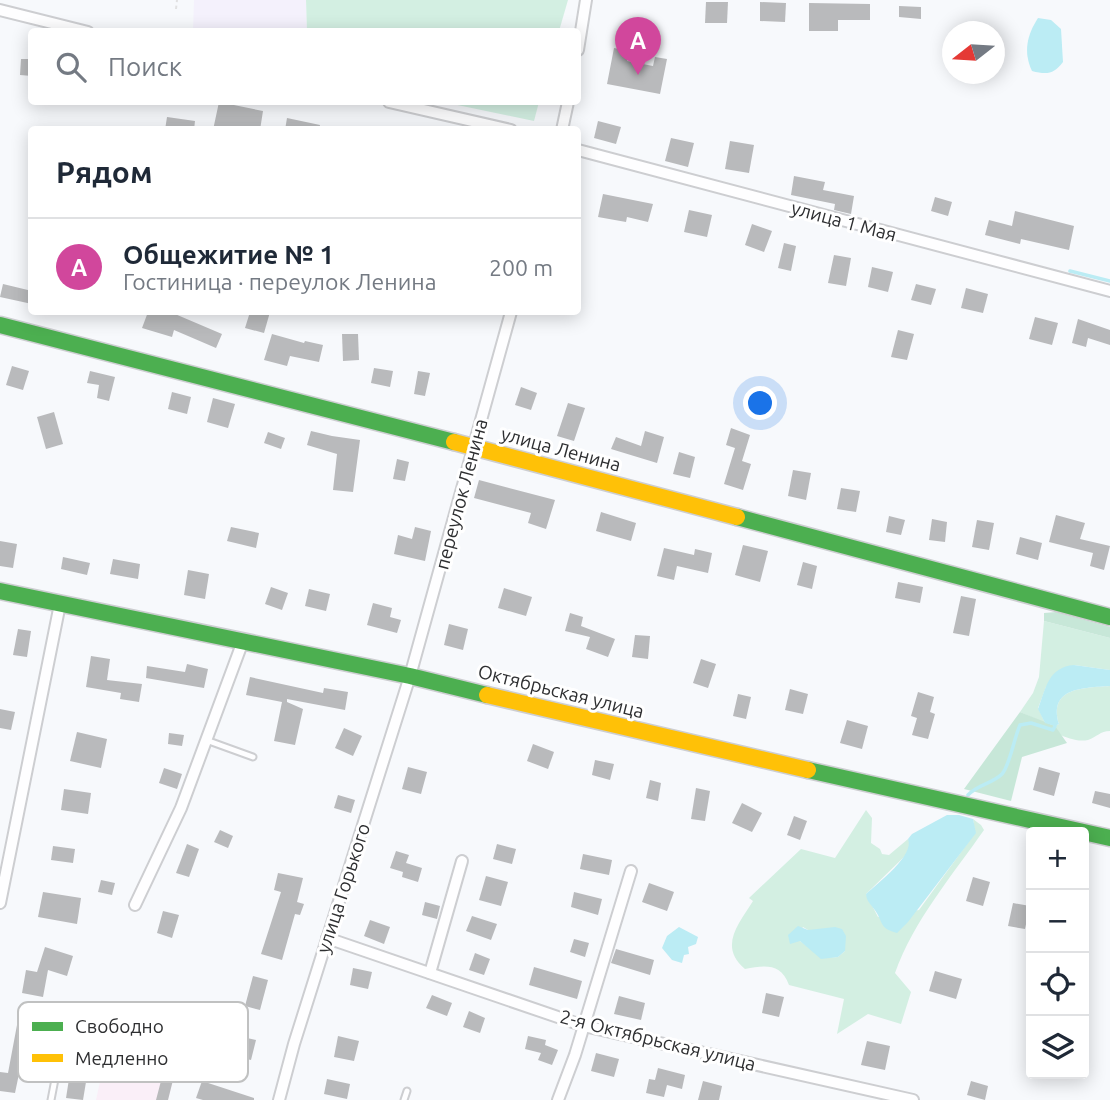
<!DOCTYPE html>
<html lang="ru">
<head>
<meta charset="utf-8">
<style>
	body { margin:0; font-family:Ubuntu,sans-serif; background:#f6f6f7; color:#1f2937 }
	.controls { position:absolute; right:21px; bottom:21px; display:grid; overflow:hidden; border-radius:7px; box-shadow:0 4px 18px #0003 }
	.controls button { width:63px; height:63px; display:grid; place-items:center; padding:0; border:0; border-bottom:2px solid #e0e1e3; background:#fff; color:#1f2937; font:35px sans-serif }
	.compass { position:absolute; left:942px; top:21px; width:63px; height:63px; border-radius:50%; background:#fff; box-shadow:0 4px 18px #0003; rotate:253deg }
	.you { position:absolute; left:761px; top:404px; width:24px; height:24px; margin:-18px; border:5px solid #fff; border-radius:50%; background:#1a73e8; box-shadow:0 0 0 10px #1a73e833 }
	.badge { display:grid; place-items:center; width:46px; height:46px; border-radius:50%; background:#ea580c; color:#fff; font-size:23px; font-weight:700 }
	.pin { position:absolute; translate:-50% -58px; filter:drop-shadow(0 2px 4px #0008) }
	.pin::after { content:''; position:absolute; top:37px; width:24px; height:21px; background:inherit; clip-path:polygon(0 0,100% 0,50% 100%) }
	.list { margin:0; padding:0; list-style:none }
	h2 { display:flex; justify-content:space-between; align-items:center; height:91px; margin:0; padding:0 28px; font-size:30px }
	h2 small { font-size:23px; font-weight:400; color:#747a83 }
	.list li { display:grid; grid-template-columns:46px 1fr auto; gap:21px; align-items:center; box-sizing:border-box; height:98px; padding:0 28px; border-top:2px solid #e0e1e3 }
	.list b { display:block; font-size:26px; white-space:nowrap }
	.list p { margin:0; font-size:23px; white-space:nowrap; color:#747a83 }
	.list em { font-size:23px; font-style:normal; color:#747a83 }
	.icon { flex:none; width:38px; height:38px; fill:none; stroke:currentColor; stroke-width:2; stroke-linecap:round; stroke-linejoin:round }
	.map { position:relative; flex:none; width:1110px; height:1100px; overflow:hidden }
	.search { position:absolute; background:#fff; box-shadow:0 4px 18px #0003; left:28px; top:28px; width:553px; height:77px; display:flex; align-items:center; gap:18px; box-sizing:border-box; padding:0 24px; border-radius:7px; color:#747a83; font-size:26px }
	.panel { position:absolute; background:#fff; box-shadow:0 4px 18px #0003; left:28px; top:126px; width:553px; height:189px; border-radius:7px }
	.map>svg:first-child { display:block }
	.commercial { fill:#faeff8 }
	.industrial { fill:#f4f1fc }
	.green { fill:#d3efe2; fill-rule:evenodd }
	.forest { fill:#c7e7d8 }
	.water { fill:#bbecf4 }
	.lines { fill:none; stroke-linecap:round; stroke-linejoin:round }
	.stream { stroke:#bbecf4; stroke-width:3.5 }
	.building { fill:#b9babc }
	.lane-casing { stroke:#cdced1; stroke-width:9 }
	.street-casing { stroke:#cdced1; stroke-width:14 }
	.fast-casing { stroke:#cdced1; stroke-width:19 }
	.slow-casing { stroke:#cdced1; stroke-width:19 }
	.path { stroke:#e1e1e2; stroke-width:2; stroke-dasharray:3.5 3.5; stroke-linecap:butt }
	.lane { stroke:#fefeff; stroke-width:5 }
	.street { stroke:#fefeff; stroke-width:10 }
	.fast { stroke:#4caf50; stroke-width:16 }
	.slow { stroke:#ffc107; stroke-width:16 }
	.labels { text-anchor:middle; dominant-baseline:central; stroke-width:6; stroke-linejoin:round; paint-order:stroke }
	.street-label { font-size:19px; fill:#2e2f31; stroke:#fff }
	.key { fill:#fff; stroke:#c0c1c1; stroke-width:2 }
	.key-label { font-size:19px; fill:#2e2f31 }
</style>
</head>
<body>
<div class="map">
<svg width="1110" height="1100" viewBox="0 0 1110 1100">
	<rect width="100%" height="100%" fill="#f7f9fc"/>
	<!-- commercial -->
	<polygon class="commercial" points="82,1009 185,1033 168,1100 96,1100 105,1059 74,1052"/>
	<!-- industrial -->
	<polygon class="industrial" points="194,0 306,0 307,31 193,31"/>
	<!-- green -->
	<g class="green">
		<polygon points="306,0 568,0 559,31 307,32"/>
		<polygon points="443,102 539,102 534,121"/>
		<polygon points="1044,621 1110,638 1110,670 1074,665 1046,687 1038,708 1045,723 1020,712 1033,693 1039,677"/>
		<path d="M1110 686V731C1100 731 1097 737 1088 740 1077 742 1068 738 1058 734L1055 726 1059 724C1048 687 1084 688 1110 686Z"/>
		<path d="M866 810 872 818 871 843 880 849 882 854 889 855 908 839 911 844 909 852 866 894 878 917 919 910 975 833 973 819 981 825 984 830C952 876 914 920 895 973L911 992 901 1024 868 1014 837 1034 844 999 789 985C781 963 765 965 745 969 718 946 739 924 753 901L749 898 801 849 835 858ZM803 927 808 930H817L845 951 838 957C821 959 812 950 800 941H794Z"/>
	</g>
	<!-- forest -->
	<g class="forest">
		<polygon points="1056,612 1110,627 1110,638 1044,621 1044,613"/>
		<polygon points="1020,712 1055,726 1067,743 1022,757 1011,801 964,789"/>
	</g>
	<!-- water -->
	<g class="water">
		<path d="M1038 18 1051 20 1061 29 1063 62C1054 74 1047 75 1032 71 1023 52 1027 35 1038 18Z"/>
		<path d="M1074 665 1110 670V686C1084 688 1048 687 1059 724L1055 726 1045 723 1038 709C1046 687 1049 667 1074 665Z"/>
		<path d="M947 815H959L973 819 976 833 908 922 897 933C878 928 884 922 874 909 870 903 867 902 866 894 878 883 915 855 908 839L912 834Z"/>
		<polygon points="798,926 808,930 835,927 842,929 846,936 845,951 838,957 821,959 800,941 790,944 788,935"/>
		<polygon points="679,927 698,937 696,944 688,947 689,954 684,955 682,963 672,960 662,948 667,936"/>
	</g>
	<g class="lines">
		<!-- stream -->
		<g class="stream">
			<polyline points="1070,271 1110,281"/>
			<path d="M968 795C978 784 992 784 1002 774 1010 765 1014 738 1020 725L1031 723 1053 730 1055 726"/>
		</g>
	</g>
	<!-- building -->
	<g class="building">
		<polygon points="706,2 728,2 727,23 705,23"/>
		<polygon points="760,2 786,3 785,22 760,21"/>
		<polygon points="809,3 870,4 870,20 838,20 838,31 809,31"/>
		<polygon points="899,6 921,7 921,19 899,17"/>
		<polygon points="614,48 629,51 627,61 653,66 655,57 667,59 660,94 607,84"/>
		<polygon points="21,59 32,59 32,76 20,75"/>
		<polygon points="219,102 263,111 260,130 230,126 230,130 213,130"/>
		<polygon points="167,117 195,121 194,130 165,130"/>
		<polygon points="287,118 320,125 319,130 285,130"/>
		<polygon points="598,121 621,127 616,144 594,138"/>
		<polygon points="671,138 694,143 688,167 665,161"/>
		<polygon points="730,141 754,145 749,173 725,169"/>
		<polygon points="794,176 825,182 823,190 854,196 851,214 834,210 835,204 791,195"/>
		<polygon points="603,194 653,204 648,222 627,217 626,222 598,217"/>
		<polygon points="935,197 952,202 948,216 931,211"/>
		<polygon points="689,210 712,215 707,237 684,232"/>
		<polygon points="1015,211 1074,226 1069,250 1021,239 1020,244 985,235 989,220 1012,226"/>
		<polygon points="752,224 772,231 764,252 745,245"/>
		<polygon points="784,243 796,246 791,271 778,268"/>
		<polygon points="834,255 851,258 846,286 828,283"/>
		<polygon points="872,267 893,272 888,292 868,287"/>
		<polygon points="3,284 32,291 32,304 0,297"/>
		<polygon points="916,284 936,289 931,305 911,300"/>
		<polygon points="966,288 988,294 983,313 961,308"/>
		<polygon points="148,312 175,314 222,334 216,348 174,330 172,337 142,328"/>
		<polygon points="250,312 270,312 264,333 245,328"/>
		<polygon points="1035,317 1058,323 1052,345 1029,339"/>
		<polygon points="1078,319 1110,330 1110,345 1088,338 1086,347 1072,343"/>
		<polygon points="898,330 914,334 907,360 891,357"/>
		<polygon points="272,334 304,343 305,341 323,345 319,362 290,356 287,366 264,360"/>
		<polygon points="342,334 358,334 359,360 343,361"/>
		<polygon points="12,366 29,371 23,390 6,385"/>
		<polygon points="374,368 393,371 390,387 371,383"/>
		<polygon points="90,371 115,377 109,401 97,398 99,385 87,383"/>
		<polygon points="418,371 430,373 425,396 414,394"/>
		<polygon points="521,387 537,393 531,410 515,405"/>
		<polygon points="172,392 191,397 187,414 168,409"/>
		<polygon points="213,398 235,404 228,428 207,422"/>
		<polygon points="568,403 585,408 574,441 557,436"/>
		<polygon points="54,412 63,444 46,449 37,417"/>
		<polygon points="731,428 750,435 742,461 751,464 743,490 724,484 735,448 726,445"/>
		<polygon points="311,431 332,436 360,440 353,492 333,490 337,454 307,445"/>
		<polygon points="645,431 664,437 657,463 611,449 616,437 641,446"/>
		<polygon points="268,432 285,438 281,449 264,443"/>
		<polygon points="679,452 695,457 690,478 673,474"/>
		<polygon points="397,459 409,462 405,481 393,479"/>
		<polygon points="793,470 811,473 806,500 788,496"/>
		<polygon points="479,480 555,500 546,529 528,523 531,513 474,498"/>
		<polygon points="841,488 860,491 856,512 837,509"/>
		<polygon points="601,512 636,523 631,541 596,531"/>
		<polygon points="1056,515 1085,523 1080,539 1110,546 1104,570 1090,566 1093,553 1049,542"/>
		<polygon points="889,516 905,520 901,535 886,532"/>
		<polygon points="932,519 947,522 945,542 929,540"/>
		<polygon points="977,520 994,523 989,550 972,547"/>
		<polygon points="231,527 259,533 256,548 227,541"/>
		<polygon points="415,527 431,531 425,561 394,554 398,535 412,539"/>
		<polygon points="1020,537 1042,543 1038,560 1016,554"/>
		<polygon points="0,541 17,544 13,568 0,566"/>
		<polygon points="743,545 768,551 760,582 735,575"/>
		<polygon points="664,548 694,555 695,549 712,553 708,573 677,566 674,580 657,576"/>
		<polygon points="63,557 90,563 87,575 61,569"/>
		<polygon points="113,559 140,564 138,579 110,574"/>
		<polygon points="803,562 817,566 812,589 797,585"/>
		<polygon points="188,570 209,574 205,599 184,595"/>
		<polygon points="898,582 923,587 920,603 895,598"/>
		<polygon points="271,587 288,593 282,610 265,604"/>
		<polygon points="504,588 532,597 526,616 498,608"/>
		<polygon points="309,589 330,594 326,611 305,606"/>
		<polygon points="961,596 976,599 969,636 953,633"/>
		<polygon points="373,603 392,608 390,617 401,620 397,633 367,625"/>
		<polygon points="570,613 583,617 581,626 615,639 608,657 586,649 590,637 565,631"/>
		<polygon points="449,624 468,629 463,650 444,645"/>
		<polygon points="18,629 31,631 27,657 13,655"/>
		<polygon points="635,635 650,636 648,659 632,657"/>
		<polygon points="91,656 110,659 107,680 142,684 139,702 120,699 121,693 86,687"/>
		<polygon points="701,659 716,664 708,688 693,683"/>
		<polygon points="187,664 208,669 204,688 146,678 147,666 185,672"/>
		<polygon points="250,677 323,693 324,688 348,692 345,710 287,699 287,702 303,709 295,745 274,741 282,702 246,695"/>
		<polygon points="790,689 808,694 803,714 785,710"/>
		<polygon points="918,692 934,697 930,712 935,714 928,739 912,735 917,718 911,716"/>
		<polygon points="738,694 751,697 746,719 733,716"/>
		<polygon points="0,709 15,712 11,730 0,728"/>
		<polygon points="847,720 868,726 862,749 840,743"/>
		<polygon points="344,728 362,736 353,756 335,748"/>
		<polygon points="77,732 107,739 101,768 70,761"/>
		<polygon points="169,733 184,735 182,746 168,744"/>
		<polygon points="533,744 554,752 548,769 527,761"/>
		<polygon points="595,760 614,764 610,780 592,775"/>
		<polygon points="408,767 427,772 421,794 402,789"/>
		<polygon points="1039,767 1060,773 1054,796 1033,790"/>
		<polygon points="164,768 182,774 177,789 159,783"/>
		<polygon points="650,780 661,783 658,801 646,798"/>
		<polygon points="696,788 710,791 705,821 691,819"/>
		<polygon points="64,789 91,793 88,814 61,810"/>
		<polygon points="1095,791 1110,794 1110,808 1092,803"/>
		<polygon points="338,795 355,800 351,813 334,808"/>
		<polygon points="742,803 762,813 752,832 732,823"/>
		<polygon points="794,816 807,821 800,840 787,835"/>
		<polygon points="220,830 233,836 228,848 214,842"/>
		<polygon points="187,844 199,849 189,877 176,873"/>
		<polygon points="497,844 516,849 512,864 493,859"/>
		<polygon points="53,846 75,849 73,863 51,860"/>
		<polygon points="396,851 409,855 406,863 422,868 418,882 402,877 403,872 390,868"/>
		<polygon points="583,854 612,860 609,875 580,869"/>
		<polygon points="278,873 303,878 297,902 304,904 300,915 295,914 282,960 261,954 281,892 274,890"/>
		<polygon points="486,876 508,882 501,906 479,900"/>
		<polygon points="973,877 990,882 983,906 966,901"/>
		<polygon points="101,880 115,883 112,895 98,892"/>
		<polygon points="649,883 674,892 667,911 642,902"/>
		<polygon points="43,892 81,898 77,924 38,917"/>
		<polygon points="574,892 602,899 598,915 571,907"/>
		<polygon points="425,902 440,906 437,919 422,915"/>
		<polygon points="1013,903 1030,906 1025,929 1008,926"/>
		<polygon points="163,911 179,915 172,938 157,933"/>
		<polygon points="472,916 497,924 491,940 466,931"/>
		<polygon points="370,920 390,927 384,944 364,936"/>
		<polygon points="574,939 589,943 585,957 570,952"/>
		<polygon points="45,947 73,956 67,976 48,970 43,997 22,993 26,970 37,972"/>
		<polygon points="616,949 654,960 650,975 611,963"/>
		<polygon points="475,953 490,959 484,975 469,970"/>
		<polygon points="534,967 582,981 577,999 529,985"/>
		<polygon points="353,968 372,972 368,989 350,985"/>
		<polygon points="935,971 962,979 956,999 929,991"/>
		<polygon points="253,976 268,980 260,1010 245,1006"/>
		<polygon points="766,993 784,997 779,1017 762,1013"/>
		<polygon points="432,995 452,1003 447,1016 426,1008"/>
		<polygon points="619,996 645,1003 641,1020 614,1014"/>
		<polygon points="469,1011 485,1018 480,1033 463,1027"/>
		<polygon points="114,1015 185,1033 184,1038 206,1044 200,1063 179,1056 168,1100 156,1100 167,1058 107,1043"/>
		<polygon points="17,1025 48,1031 45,1049 25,1045 15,1093 0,1091 0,1072 8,1073"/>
		<polygon points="238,1036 256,1040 251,1060 234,1056"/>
		<polygon points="338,1036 359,1041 354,1061 334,1057"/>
		<polygon points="528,1036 546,1040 545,1045 558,1050 552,1065 538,1060 541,1053 525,1049"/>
		<polygon points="867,1041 890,1046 885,1070 861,1065"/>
		<polygon points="596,1053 619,1059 614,1077 591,1071"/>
		<polygon points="658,1068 685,1075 682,1089 667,1085 664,1097 646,1093 649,1079 655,1080"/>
		<polygon points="69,1079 86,1082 83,1100 66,1098"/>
		<polygon points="327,1079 350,1084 347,1099 324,1094"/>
		<polygon points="202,1081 254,1098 254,1100 203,1100 196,1098"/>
		<polygon points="703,1081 722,1086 719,1100 698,1100"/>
		<polygon points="971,1081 988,1086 985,1100 967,1095"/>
	</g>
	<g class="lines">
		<defs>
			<g id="lane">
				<polyline points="206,740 253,757"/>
				<polyline points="51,1100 56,1074"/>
				<polyline points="404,1100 407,1091"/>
			</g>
			<g id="street">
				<polyline points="0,10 88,32"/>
				<polyline points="578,50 586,0"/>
				<polyline points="389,102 511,130"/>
				<polyline points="562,130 568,102"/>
				<polyline points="578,150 1110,291"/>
				<polyline points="0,903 60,604"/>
				<polyline points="135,905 181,808 243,641"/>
				<polyline points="327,938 584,1026 913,1100"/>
				<polyline points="430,973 462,861"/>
				<polyline points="279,1100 294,1044 410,676 511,312"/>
				<polyline points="558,1100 575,1055 631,871"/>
			</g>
			<g id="fast">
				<polyline points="0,325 454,442"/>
				<polyline points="737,517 1110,617"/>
				<polyline points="0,591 410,676 487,695"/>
				<polyline points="808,770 1110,838"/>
			</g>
			<g id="slow">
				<polyline points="454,442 737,517"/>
				<polyline points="487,695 808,770"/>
			</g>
		</defs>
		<!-- lane casing -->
		<use href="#lane" class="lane-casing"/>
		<!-- street casing -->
		<use href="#street" class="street-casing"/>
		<!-- fast casing -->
		<use href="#fast" class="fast-casing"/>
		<!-- slow casing -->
		<use href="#slow" class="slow-casing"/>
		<!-- path -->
		<polyline class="path" points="176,9 177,0"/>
		<!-- lane -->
		<use href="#lane" class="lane"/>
		<!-- street -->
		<use href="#street" class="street"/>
		<!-- fast -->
		<use href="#fast" class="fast"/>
		<!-- slow -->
		<use href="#slow" class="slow"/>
	</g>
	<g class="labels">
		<!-- street labels -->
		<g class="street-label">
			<text transform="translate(844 221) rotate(15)">улица 1 Мая</text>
			<text transform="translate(561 449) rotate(15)">улица Ленина</text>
			<text transform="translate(461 494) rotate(-75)">переулок Ленина</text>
			<text transform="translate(561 691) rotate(14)">Октябрьская улица</text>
			<text transform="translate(343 888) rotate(-72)">улица Горького</text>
			<text transform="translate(658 1040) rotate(14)">2-я Октябрьская улица</text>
		</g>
	</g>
	<!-- legend -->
	<rect x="18" y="1002" width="230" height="80" rx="10" class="key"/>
	<rect x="32" y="1022" width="31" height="9" fill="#4caf50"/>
	<rect x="32" y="1054" width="31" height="8" fill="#ffc107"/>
	<g class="key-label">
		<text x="75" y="1033">Свободно</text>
		<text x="75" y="1065">Медленно</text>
	</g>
</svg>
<div class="controls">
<button>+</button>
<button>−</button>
<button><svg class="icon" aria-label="locate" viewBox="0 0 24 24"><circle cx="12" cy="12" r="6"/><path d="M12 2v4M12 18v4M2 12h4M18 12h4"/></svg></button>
<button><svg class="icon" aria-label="layers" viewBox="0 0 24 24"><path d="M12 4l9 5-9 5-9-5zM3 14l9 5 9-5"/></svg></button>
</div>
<svg class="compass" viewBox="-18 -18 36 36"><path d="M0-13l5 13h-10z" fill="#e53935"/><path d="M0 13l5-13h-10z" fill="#747a83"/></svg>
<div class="you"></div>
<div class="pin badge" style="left:638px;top:75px;background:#d1479c">A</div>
<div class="search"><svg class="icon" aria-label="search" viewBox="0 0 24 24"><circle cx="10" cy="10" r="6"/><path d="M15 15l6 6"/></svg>Поиск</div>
<section class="panel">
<h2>Рядом<small></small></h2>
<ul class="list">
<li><span class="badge" style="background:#d1479c">A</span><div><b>Общежитие № 1</b><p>Гостиница · переулок Ленина</p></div><em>200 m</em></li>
</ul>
</section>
</div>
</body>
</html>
